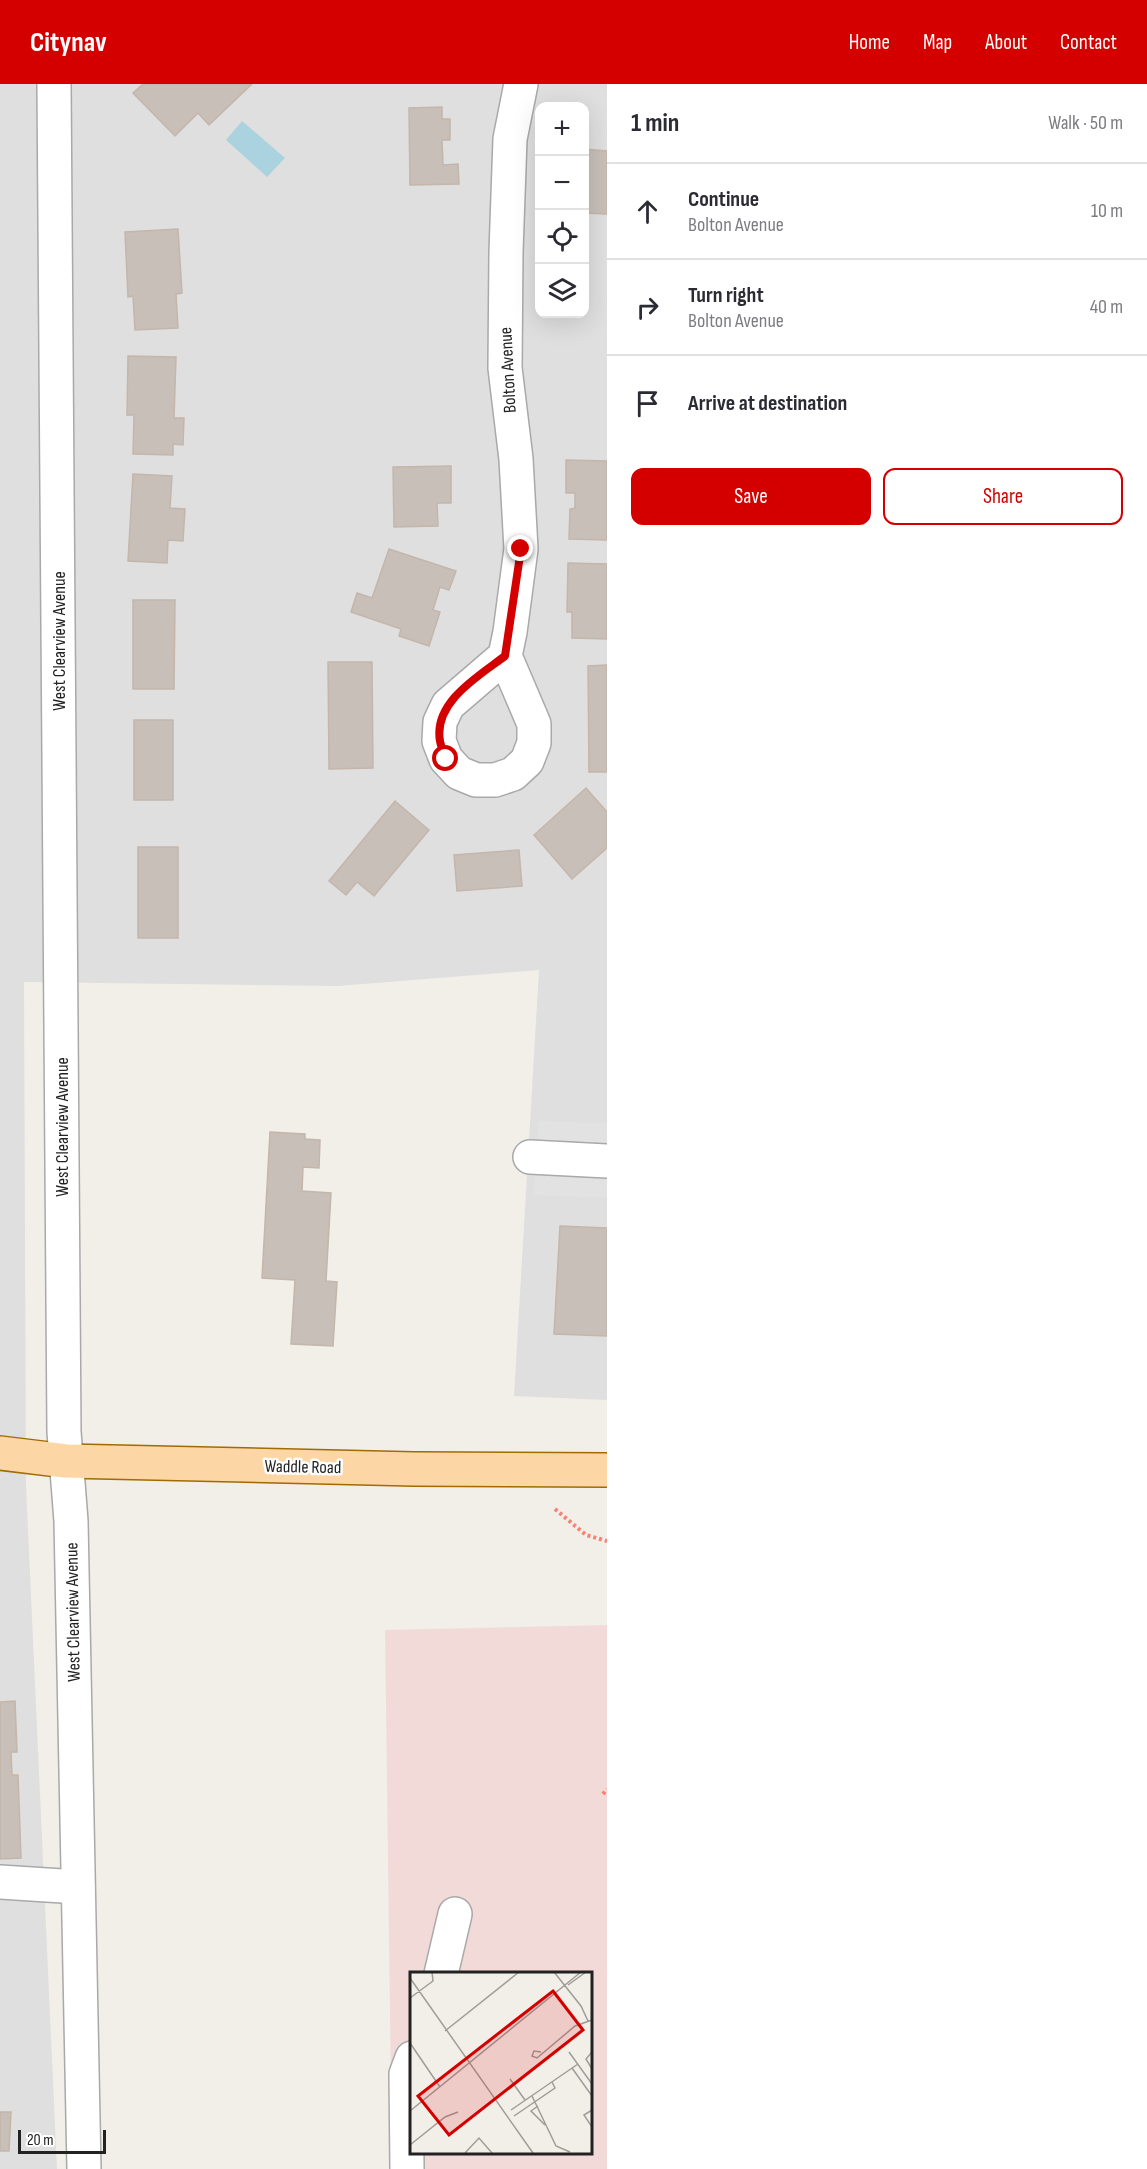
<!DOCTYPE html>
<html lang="en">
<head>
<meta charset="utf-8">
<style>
	body { margin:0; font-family:"Sofia Sans Condensed",sans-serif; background:#f2f2f3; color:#2b2b33 }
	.controls { position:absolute; right:18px; top:18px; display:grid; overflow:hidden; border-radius:12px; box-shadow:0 6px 24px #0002 }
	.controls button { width:54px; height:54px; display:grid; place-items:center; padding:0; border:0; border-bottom:2px solid #e1e1e2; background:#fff; color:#2b2b33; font:30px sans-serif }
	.scale { position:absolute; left:18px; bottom:15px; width:88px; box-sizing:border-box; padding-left:6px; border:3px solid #222; border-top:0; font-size:16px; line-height:21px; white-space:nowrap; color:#222; -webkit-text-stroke:4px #fff; paint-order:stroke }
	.stop { position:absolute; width:18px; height:18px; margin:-14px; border:4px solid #d40000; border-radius:50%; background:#fff }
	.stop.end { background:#d40000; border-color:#fff; box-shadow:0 2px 6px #0008 }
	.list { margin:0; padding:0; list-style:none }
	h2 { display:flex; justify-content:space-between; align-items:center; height:78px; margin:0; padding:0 24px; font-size:26px }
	h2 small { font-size:20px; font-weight:400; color:#7c7c81 }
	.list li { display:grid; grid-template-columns:39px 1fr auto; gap:18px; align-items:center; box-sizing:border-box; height:96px; padding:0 24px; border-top:2px solid #e1e1e2 }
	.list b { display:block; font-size:22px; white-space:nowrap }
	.list p { margin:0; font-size:20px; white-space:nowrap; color:#7c7c81 }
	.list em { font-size:20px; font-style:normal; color:#7c7c81 }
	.actions { display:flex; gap:12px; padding:18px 24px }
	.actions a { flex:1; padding:14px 0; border:2px solid #d40000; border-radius:12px; text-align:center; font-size:21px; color:#d40000 }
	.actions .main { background:#d40000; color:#fff }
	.icon { flex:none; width:33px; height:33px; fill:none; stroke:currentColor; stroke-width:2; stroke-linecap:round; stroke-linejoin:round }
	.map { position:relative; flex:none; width:607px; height:2085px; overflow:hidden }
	header { display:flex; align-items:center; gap:36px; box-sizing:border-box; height:84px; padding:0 30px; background:#d40000; color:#fff }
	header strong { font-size:28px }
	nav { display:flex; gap:33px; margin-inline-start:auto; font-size:21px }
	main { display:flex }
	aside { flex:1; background:#fff }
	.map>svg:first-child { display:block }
	.residential { fill:#e0dfdf; fill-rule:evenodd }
	.commercial { fill:#f2dad9; fill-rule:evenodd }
	.parking { fill:#e2e2e2 }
	.water { fill:#aad3df }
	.building { fill:#c7bfb8; stroke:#c4b6ab; stroke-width:1.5 }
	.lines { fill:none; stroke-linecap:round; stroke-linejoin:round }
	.minor-casing { stroke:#a9a9a9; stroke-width:36 }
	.major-casing { stroke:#a06b00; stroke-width:36 }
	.path { stroke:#fa8072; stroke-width:4; stroke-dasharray:3 3; stroke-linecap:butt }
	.minor { stroke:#fff; stroke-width:33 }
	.major { stroke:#fcd6a4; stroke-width:33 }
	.route { stroke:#d40000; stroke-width:8 }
	.labels { text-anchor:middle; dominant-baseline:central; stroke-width:5; stroke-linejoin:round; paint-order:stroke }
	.street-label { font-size:18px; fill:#222; stroke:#fff }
	.inset-road { fill:none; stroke:#9f9d99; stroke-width:1.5 }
	.view { fill:#d40000; fill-opacity:0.15; stroke:#d40000; stroke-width:3 }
	.inset-edge { fill:none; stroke:#222; stroke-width:3 }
</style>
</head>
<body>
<header>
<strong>Citynav</strong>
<nav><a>Home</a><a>Map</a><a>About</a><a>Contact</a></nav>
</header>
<main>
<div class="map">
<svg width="607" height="2085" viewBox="0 0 607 2085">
	<rect width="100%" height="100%" fill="#f2efe9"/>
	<!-- residential -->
	<path class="residential" d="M0 0H607V1316L514 1312 539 886 338 902 24 898 26 1401 57 2085H0ZM540 22H584V230H540Z"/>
	<!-- commercial -->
	<path class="commercial" d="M607 1541V2085H392L385 1546ZM412 1890H590V2068H412Z"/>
	<!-- parking -->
	<polygon class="parking" points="539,1037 607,1039 607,1114 533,1111 535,1093 524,1088 525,1057 537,1056"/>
	<!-- water -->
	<polygon class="water" points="242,37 285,74 267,93 226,56"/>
	<!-- building -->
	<g class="building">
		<polygon points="143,0 252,0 209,41 198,29 175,52 133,9"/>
		<polygon points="442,23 442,35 450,35 450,56 442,56 443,81 458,80 459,100 410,101 409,24"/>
		<polygon points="584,65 607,67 607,130 584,129"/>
		<polygon points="178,145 182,209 176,210 178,244 135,246 133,212 128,213 125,148"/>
		<polygon points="128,272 176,273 174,334 184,334 183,361 173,360 173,371 133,370 134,331 127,331"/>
		<polygon points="566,376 607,377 607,456 569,455 570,425 575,424 575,409 566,409"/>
		<polygon points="451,382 451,419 437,419 438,442 394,443 393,383"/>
		<polygon points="133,390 172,392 170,424 185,425 183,457 168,456 167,479 128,477"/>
		<polygon points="389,465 456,487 449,506 440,503 433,526 440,528 429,562 399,552 401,545 351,528 357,509 372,514"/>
		<polygon points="568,479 607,480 607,555 572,554 572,528 567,528"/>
		<polygon points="133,516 175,516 174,605 133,605"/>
		<polygon points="328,578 372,578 373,684 329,685"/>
		<polygon points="607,581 607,688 589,688 588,582"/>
		<rect x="134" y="636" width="39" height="80"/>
		<polygon points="586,704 607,728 607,764 572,795 534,751"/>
		<polygon points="395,717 429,746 374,812 357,798 346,811 329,797"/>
		<rect x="138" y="763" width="40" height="91"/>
		<polygon points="519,766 522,802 457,807 454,771"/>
		<polygon points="270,1048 305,1050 305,1055 320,1056 319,1084 303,1083 302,1107 331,1109 326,1197 337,1198 333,1262 291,1260 295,1196 262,1194"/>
		<polygon points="560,1142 607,1144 607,1252 554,1250"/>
		<polygon points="15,1617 17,1668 11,1668 12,1691 18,1691 21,1774 0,1775 0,1618"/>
		<polygon points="0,2028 11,2028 9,2067 0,2067"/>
	</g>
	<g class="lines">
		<defs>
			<g id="minor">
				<polyline points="54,0 64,1348 71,1437 84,2085"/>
				<polyline points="505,572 448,621 440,638 439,657 446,675 459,689 476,696 495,696 513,690 527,677 534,659 534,640 505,572 510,548 521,465 516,375 505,284 506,168 510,55 521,0"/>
				<polyline points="530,1073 607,1077"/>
				<polyline points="0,1798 78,1803"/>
				<polyline points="441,1890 455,1830"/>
				<polyline points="407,2085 406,1990 412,1974"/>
			</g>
			<polyline id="major" points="0,1369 66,1377 414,1385 607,1386"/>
		</defs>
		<!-- minor casing -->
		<use href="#minor" class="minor-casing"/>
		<!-- major casing -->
		<use href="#major" class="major-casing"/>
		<!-- path -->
		<g class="path">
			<polyline points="555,1425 586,1451 607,1457"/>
			<polyline points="603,1710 607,1705"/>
		</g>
		<!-- minor -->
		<use href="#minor" class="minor"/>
		<!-- major -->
		<use href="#major" class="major"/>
	</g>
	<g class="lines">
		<!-- route -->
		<path class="route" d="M446 675C444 669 441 663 440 657 433 618 479 592 505 572L521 465"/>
	</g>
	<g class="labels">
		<!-- street labels -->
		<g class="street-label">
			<text transform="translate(508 286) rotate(-93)">Bolton Avenue</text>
			<text transform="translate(59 557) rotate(-90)">West Clearview Avenue</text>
			<text transform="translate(62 1043) rotate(-90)">West Clearview Avenue</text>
			<text transform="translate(303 1383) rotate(1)">Waddle Road</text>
			<text transform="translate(73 1528) rotate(-91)">West Clearview Avenue</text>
		</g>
	</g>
	<!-- overview -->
	<g transform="translate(410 1888)">
		<rect width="182" height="182" fill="#f2efe9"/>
		<path class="inset-road" d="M144 0 171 34 178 49M0 6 123 181M158 13 176 0M0 26 23 9 22 0M35 59 109 0M0 71 30 115M131 80 124 79 122 84 127 86 165 54 182 48M159 80 182 112M182 80 176 87 182 97M162 96 182 124M100 107 115 128M122 124 146 174 160 180M128 134 121 139 135 153M101 138 168 92M182 138 174 143 182 155M0 139 171 0M104 144 145 116 142 110M0 173 35 145 48 140M55 181 69 166 82 181"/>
		<path class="view" d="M143 19 173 58 39 163 8 124Z"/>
		<rect width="182" height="182" class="inset-edge"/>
	</g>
</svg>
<div class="controls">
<button>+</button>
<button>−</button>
<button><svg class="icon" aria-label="locate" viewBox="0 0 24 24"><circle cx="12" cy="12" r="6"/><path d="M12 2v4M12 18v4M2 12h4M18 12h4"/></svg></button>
<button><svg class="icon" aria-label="layers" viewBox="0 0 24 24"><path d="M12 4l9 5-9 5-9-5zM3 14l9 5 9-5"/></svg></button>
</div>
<div class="scale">20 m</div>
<div class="stop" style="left:446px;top:675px"></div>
<div class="stop end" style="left:521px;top:465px"></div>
</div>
<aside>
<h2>1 min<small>Walk · 50 m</small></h2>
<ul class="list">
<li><svg class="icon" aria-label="ahead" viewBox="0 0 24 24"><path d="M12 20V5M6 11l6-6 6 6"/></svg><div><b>Continue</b><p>Bolton Avenue</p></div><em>10 m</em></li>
<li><svg class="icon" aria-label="right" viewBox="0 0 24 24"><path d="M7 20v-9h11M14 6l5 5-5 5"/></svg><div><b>Turn right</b><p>Bolton Avenue</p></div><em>40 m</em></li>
<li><svg class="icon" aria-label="arrive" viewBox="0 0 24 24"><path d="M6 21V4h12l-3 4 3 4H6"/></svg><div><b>Arrive at destination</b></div></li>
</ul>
<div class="actions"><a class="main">Save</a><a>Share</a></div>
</aside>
</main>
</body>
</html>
